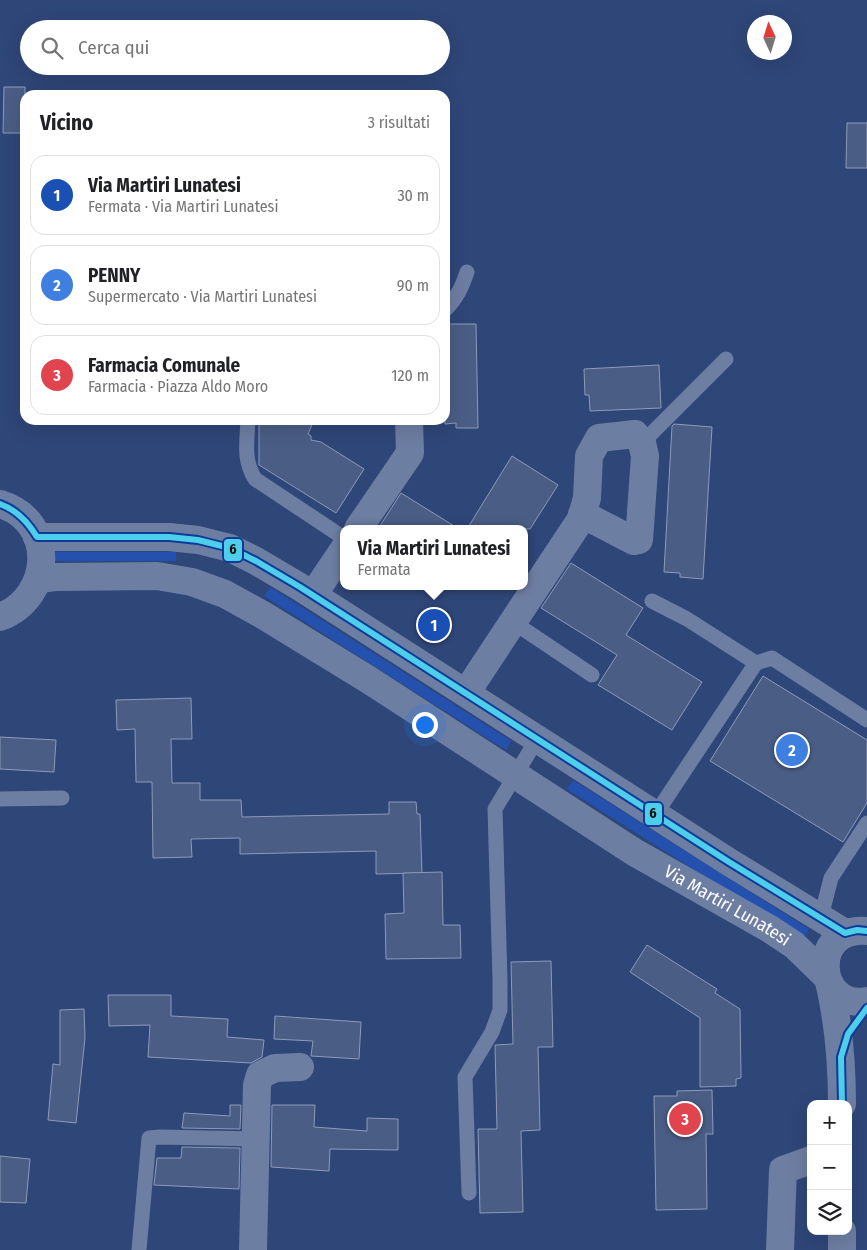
<!DOCTYPE html>
<html lang="it">
<head>
<meta charset="utf-8">
<style>
	body { margin:0; font-family:"Fira Sans Condensed",sans-serif; background:#f6f6f6; color:#202124 }
	.controls { position:absolute; right:15px; bottom:15px; display:grid; overflow:hidden; border-radius:10px; box-shadow:0 5px 20px #0002 }
	.controls button { width:45px; height:45px; display:grid; place-items:center; padding:0; border:0; border-bottom:1px solid #e0e0e0; background:#fff; color:#202124; font:25px sans-serif }
	.compass { position:absolute; left:747px; top:15px; width:45px; height:45px; border-radius:50%; background:#fff; box-shadow:0 5px 20px #0002; rotate:356deg }
	.you { position:absolute; left:424px; top:724px; width:18px; height:18px; margin:-12px; border:4px solid #fff; border-radius:50%; background:#1a73e8; box-shadow:0 0 0 8px #1a73e833 }
	.badge { display:grid; place-items:center; width:32px; height:32px; border-radius:50%; background:#1a73e8; color:#fff; font-size:16px; font-weight:700 }
	.pin { position:absolute; translate:-50% -50%; border:2px solid #fff; box-shadow:0 1px 5px #0006 }
	.popup { position:absolute; left:340px; top:525px; width:188px; height:65px; box-sizing:border-box; display:grid; place-content:center; border-radius:10px; background:#fff; filter:drop-shadow(0 1px 4px #0005); font-size:16px; white-space:nowrap; color:#757577 }
	.popup b { font-size:19px; color:#202124 }
	.popup::after { content:''; position:absolute; left:50%; top:100%; margin-left:-10px; border:10px solid transparent; border-top-color:#fff }
	.list { margin:0; padding:0; list-style:none }
	h2 { display:flex; justify-content:space-between; align-items:center; height:65px; margin:0; padding:0 20px; font-size:21px }
	h2 small { font-size:16px; font-weight:400; color:#757577 }
	.list li { display:grid; grid-template-columns:32px 1fr auto; gap:15px; align-items:center; box-sizing:border-box; height:80px; margin:0 10px 10px; padding:0 10px; border:1px solid #e0e0e0; border-radius:15px }
	.list b { display:block; font-size:19px; white-space:nowrap }
	.list p { margin:0; font-size:16px; white-space:nowrap; color:#757577 }
	.list em { font-size:16px; font-style:normal; color:#757577 }
	.icon { flex:none; width:28px; height:28px; fill:none; stroke:currentColor; stroke-width:2; stroke-linecap:round; stroke-linejoin:round }
	.map { position:relative; flex:none; width:867px; height:1250px; overflow:hidden }
	.search { position:absolute; background:#fff; box-shadow:0 5px 20px #0002; left:20px; top:20px; width:430px; height:55px; display:flex; align-items:center; gap:12px; box-sizing:border-box; padding:0 18px; border-radius:28px; color:#757577; font-size:19px }
	.panel { position:absolute; background:#fff; box-shadow:0 5px 20px #0002; left:20px; top:90px; width:430px; height:335px; border-radius:15px }
	.map>svg:first-child { display:block }
	.green { fill:#2451ae }
	.building { fill:#4a5d85; stroke:#8d9bb8 }
	.lines { fill:none; stroke-linecap:round; stroke-linejoin:round }
	.service { stroke:#6d7ea3; stroke-width:15 }
	.minor { stroke:#6d7ea3; stroke-width:28 }
	.bus-1-casing { stroke:#103a97; stroke-width:10 }
	.bus-1 { stroke:#4dcfeb; stroke-width:6 }
	.labels { text-anchor:middle; dominant-baseline:central; stroke-width:4.5; stroke-linejoin:round; paint-order:stroke }
	.street-label { font-size:18px; fill:#fff; stroke:#103a97 }
	.line-badge { stroke:#103a97; stroke-width:2 }
	.pale-badge-label { font-size:14px; text-anchor:middle; font-weight:bold; fill:#111 }
</style>
</head>
<body>
<div class="map">
<svg width="867" height="1250" viewBox="0 0 867 1250">
	<rect width="100%" height="100%" fill="#2f4678"/>
	<!-- green -->
	<g class="green">
		<rect x="50" y="552" width="126" height="9"/>
		<polygon points="270,587 511,741 506,750 264,596"/>
		<polygon points="573,780 809,929 803,939 567,789"/>
	</g>
	<!-- building -->
	<g class="building">
		<polygon points="4,87 25,87 25,133 3,133"/>
		<polygon points="847,123 867,123 867,168 846,168"/>
		<polygon points="445,324 476,324 478,428 456,428 456,423 445,424"/>
		<polygon points="659,365 661,408 590,411 589,395 585,395 584,369"/>
		<polygon points="259,420 314,420 308,434 311,436 311,440 321,442 364,469 336,513 259,465"/>
		<polygon points="674,424 712,427 703,579 680,577 680,573 664,572 672,426"/>
		<polygon points="512,456 558,485 530,529 467,529"/>
		<polygon points="401,493 459,529 378,529"/>
		<polygon points="571,563 643,608 626,635 702,682 672,730 598,685 617,655 541,608"/>
		<polygon points="763,676 867,740 867,803 843,842 710,761"/>
		<polygon points="191,698 192,739 171,739 172,783 200,783 200,800 241,800 242,817 389,814 389,802 416,802 417,814 420,814 422,873 376,874 376,851 240,854 240,838 191,839 192,857 153,858 152,782 136,782 135,729 117,730 116,700"/>
		<polygon points="0,737 56,740 54,772 0,769"/>
		<polygon points="442,872 443,925 460,925 461,958 386,959 385,914 404,913 403,873"/>
		<polygon points="647,945 717,989 715,993 740,1009 741,1078 736,1079 736,1086 700,1087 700,1018 630,972"/>
		<polygon points="551,961 553,1047 538,1047 540,1130 521,1131 523,1212 480,1213 478,1129 497,1129 495,1045 513,1044 511,962"/>
		<polygon points="108,995 171,995 171,1016 228,1019 227,1037 264,1040 262,1057 251,1063 148,1057 150,1025 109,1026"/>
		<polygon points="84,1009 85,1038 76,1123 48,1120 53,1064 60,1065 60,1010"/>
		<polygon points="275,1016 361,1022 359,1059 311,1056 313,1041 274,1039"/>
		<polygon points="712,1090 713,1134 706,1134 707,1209 656,1210 654,1096 677,1096 677,1091"/>
		<polygon points="230,1105 241,1105 240,1129 182,1128 184,1113 230,1116"/>
		<polygon points="272,1105 315,1105 314,1127 367,1131 367,1118 398,1119 398,1150 330,1149 329,1171 271,1167"/>
		<polygon points="182,1147 240,1148 239,1189 154,1185 157,1158 181,1158"/>
		<polygon points="0,1156 30,1159 26,1203 0,1202"/>
	</g>
	<g class="lines">
		<!-- service -->
		<g class="service">
			<path d="M445 310C457 298 462 287 467 272"/>
			<path d="M248 420C247 443 243 459 255 479L344 538"/>
			<polyline points="642,443 726,359"/>
			<polyline points="652,601 687,619 756,663"/>
			<polyline points="513,622 592,675"/>
			<polyline points="0,799 62,798"/>
			<polyline points="655,815 756,663 772,658 867,720"/>
			<polyline points="821,917 831,878 867,823"/>
			<polyline points="469,1193 465,1077 492,1032 500,1010 500,979 495,809 537,739"/>
			<polyline points="139,1250 149,1138 160,1137 256,1139"/>
		</g>
		<!-- minor -->
		<g class="minor">
			<path d="M0 504C57 521 53 597 0 617"/>
			<polyline points="358,529 410,453 409,420"/>
			<polyline points="37,537 169,537 198,540 230,548 256,561 300,587 729,862 845,933"/>
			<path id="s1" d="M39 579 55 577 157 576 192 582 225 594 263 615 369 680 634 852 770 929 794 945 825 975"/>
			<polyline points="313,595 344,549"/>
			<polyline points="466,693 581,519 587,498 589,456 599,438 635,434 642,443 645,456 639,540 634,541 582,514"/>
			<path d="M867 931C808 926 816 1011 867 1001"/>
			<path d="M830 986C839 1026 842 1063 842 1104"/>
			<polyline points="842,1231 842,1250"/>
			<polyline points="253,1250 257,1085 260,1075 275,1068 300,1067"/>
			<polyline points="780,1250 783,1170 811,1160"/>
		</g>
		<defs>
			<g id="bus-1">
				<path d="M0 504C17 510 28 522 37 537H169L198 540 230 548 256 561 300 587 729 862 845 933 857 930 867 931"/>
				<polyline points="842,1104 841,1057 848,1034 867,1008"/>
			</g>
		</defs>
		<!-- bus-1 casing -->
		<use href="#bus-1" class="bus-1-casing"/>
		<!-- bus-1 -->
		<use href="#bus-1" class="bus-1"/>
	</g>
	<g class="labels">
		<!-- street labels -->
		<g class="street-label">
			<text stroke="none"><textPath href="#s1" startOffset="780">Via Martiri Lunatesi</textPath></text>
		</g>
	</g>
	<g class="line-badge">
		<rect x="223" y="538" width="20" height="24" rx="5" fill="#4dcfeb"/>
		<rect x="644" y="802" width="19" height="24" rx="5" fill="#4dcfeb"/>
	</g>
	<g class="pale-badge-label">
		<text x="233" y="554">6</text>
		<text x="653" y="818">6</text>
	</g>
</svg>
<div class="controls">
<button>+</button>
<button>−</button>
<button><svg class="icon" aria-label="layers" viewBox="0 0 24 24"><path d="M12 4l9 5-9 5-9-5zM3 14l9 5 9-5"/></svg></button>
</div>
<svg class="compass" viewBox="-18 -18 36 36"><path d="M0-13l5 13h-10z" fill="#e53935"/><path d="M0 13l5-13h-10z" fill="#757577"/></svg>
<div class="you"></div>
<div class="pin badge" style="left:434px;top:625px;background:#1a4fb4">1</div>
<div class="popup"><b>Via Martiri Lunatesi</b>Fermata</div>
<div class="pin badge" style="left:792px;top:750px;background:#3f7fe0">2</div>
<div class="pin badge" style="left:685px;top:1119px;background:#e0444e">3</div>
<div class="search"><svg class="icon" aria-label="search" viewBox="0 0 24 24"><circle cx="10" cy="10" r="6"/><path d="M15 15l6 6"/></svg>Cerca qui</div>
<section class="panel">
<h2>Vicino<small>3 risultati</small></h2>
<ul class="list">
<li><span class="badge" style="background:#1a4fb4">1</span><div><b>Via Martiri Lunatesi</b><p>Fermata · Via Martiri Lunatesi</p></div><em>30 m</em></li>
<li><span class="badge" style="background:#3f7fe0">2</span><div><b>PENNY</b><p>Supermercato · Via Martiri Lunatesi</p></div><em>90 m</em></li>
<li><span class="badge" style="background:#e0444e">3</span><div><b>Farmacia Comunale</b><p>Farmacia · Piazza Aldo Moro</p></div><em>120 m</em></li>
</ul>
</section>
</div>
</body>
</html>
